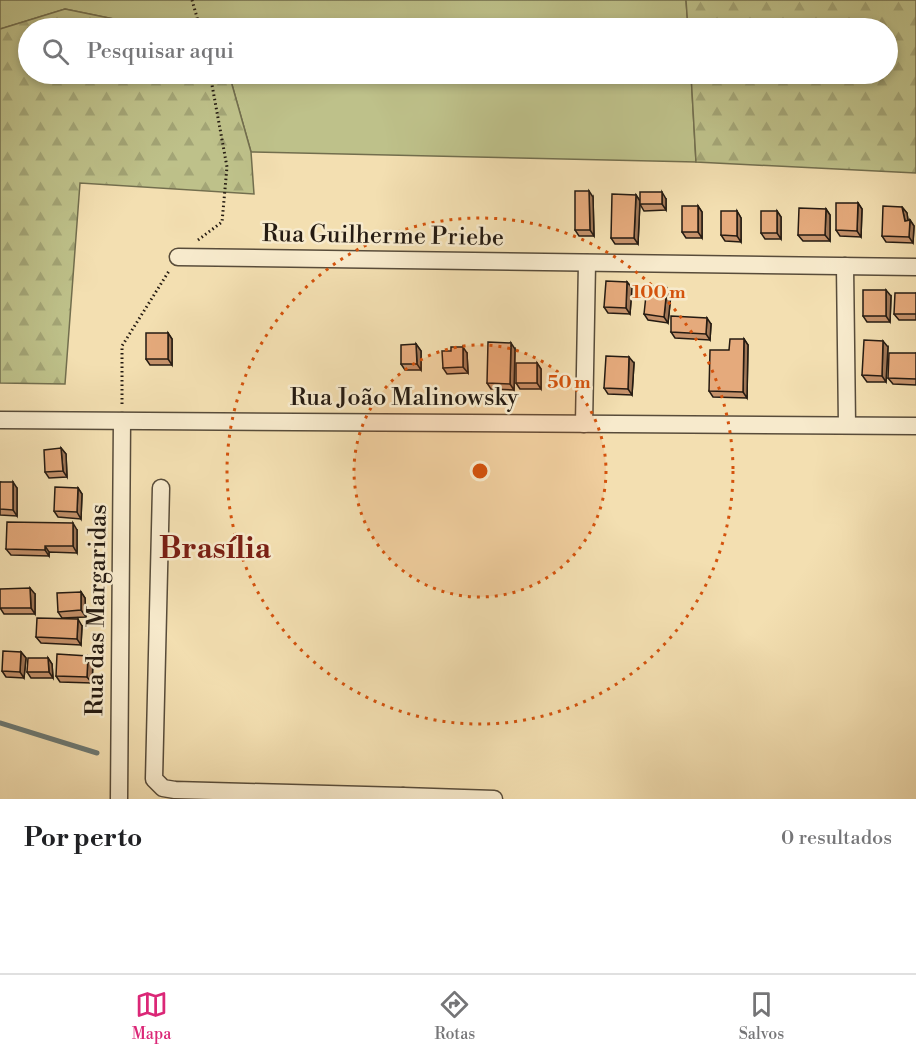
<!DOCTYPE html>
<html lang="pt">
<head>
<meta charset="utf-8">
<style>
	body { margin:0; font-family:"Libre Bodoni",serif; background:#f6f6f6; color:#202124 }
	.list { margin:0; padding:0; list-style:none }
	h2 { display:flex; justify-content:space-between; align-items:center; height:78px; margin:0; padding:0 24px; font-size:26px }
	h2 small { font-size:20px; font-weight:400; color:#757577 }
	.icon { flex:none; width:33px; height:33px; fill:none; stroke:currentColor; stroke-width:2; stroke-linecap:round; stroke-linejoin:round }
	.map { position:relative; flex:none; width:916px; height:799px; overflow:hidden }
	.search { position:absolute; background:#fff; box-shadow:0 3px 9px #0003; left:18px; right:18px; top:18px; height:66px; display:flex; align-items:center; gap:15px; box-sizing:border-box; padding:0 21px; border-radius:33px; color:#757577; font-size:22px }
	.sheet { height:174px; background:#fff }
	nav { display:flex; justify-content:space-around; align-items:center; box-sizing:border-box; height:84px; border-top:2px solid #e0e0e0; background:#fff; font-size:16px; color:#757577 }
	nav a { display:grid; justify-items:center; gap:3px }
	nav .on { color:#db2777 }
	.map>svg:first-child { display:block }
	.green { fill:#bec18a; stroke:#726e4e; stroke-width:1.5 }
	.forest { fill:url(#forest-firs); stroke:#726e4e; stroke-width:1.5 }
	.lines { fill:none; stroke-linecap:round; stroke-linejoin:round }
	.stream { stroke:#6e7a74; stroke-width:5 }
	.minor-casing { stroke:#584c3a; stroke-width:19 }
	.path { stroke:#251b12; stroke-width:3; stroke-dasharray:1.5 3; stroke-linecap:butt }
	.minor { stroke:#f7eacc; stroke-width:16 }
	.wall { fill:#c5926b; stroke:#251b12; stroke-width:1.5 }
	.shaded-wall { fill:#a07757; stroke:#251b12; stroke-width:1.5 }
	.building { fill:#e5aa7c; stroke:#251b12; stroke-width:1.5 }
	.ring { fill:none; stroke:#d4530d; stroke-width:3; stroke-dasharray:3 6 }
	.labels { text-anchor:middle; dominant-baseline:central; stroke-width:5; stroke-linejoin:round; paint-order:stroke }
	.street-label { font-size:24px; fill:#251b12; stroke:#f7eacc }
	.district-label { font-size:30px; font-weight:bold; fill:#7a1f14; stroke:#f7eacc }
	.centre { fill:#d4530d; stroke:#f7eacc; stroke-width:3 }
	.ring-label { font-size:18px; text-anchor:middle; font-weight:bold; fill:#d4530d; stroke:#f7eacc; stroke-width:5; stroke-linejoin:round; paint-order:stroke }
</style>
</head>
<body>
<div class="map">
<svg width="916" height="799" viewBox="0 0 916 799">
	<defs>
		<pattern id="forest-firs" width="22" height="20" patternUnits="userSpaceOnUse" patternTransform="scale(1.5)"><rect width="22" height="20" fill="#bec18a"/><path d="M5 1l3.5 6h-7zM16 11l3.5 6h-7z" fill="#a3a576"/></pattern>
	</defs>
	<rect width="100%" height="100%" fill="#f3dfb1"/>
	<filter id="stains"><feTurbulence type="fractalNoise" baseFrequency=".00333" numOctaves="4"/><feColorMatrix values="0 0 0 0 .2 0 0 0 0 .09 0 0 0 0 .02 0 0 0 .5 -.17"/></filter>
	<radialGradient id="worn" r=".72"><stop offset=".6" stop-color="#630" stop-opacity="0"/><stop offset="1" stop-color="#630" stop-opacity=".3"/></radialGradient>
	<!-- green -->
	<g class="green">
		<polygon points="0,0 686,0 688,28 158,28 65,9 0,29"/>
		<polygon points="229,74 691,74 696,162 251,152"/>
	</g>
	<!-- forest -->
	<g class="forest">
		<polygon points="686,0 916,0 916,173 696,162 691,74 888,74 888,28 688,28"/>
		<polygon points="65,9 158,28 28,28 28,74 229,74 251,152 254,194 80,183 65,384 0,383 0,29"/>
	</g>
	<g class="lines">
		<!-- stream -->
		<polyline class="stream" points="0,723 97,753"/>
		<defs>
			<g id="minor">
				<polyline points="178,257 916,267"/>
				<polyline points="845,266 847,425"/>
				<polyline points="0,420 916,426"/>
				<polyline points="584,424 587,263"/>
				<polyline points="161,488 154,779 163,788 175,790 403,796"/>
				<polyline points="119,799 122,421"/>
				<polyline points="403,799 403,796 494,799"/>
			</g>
		</defs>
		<!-- minor casing -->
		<use href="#minor" class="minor-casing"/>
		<!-- path -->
		<g class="path">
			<polyline points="192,0 200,28"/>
			<polyline points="198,240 222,222 227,167 210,74"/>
			<polyline points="122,404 122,346 169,271"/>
		</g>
		<!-- minor -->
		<use href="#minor" class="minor"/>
	</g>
	<!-- wall -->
	<g class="wall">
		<polygon points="636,195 640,201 638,244 615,244 611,238"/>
		<polygon points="593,197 594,236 579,236 575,230"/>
		<polygon points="666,199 666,210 644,211 640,204"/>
		<polygon points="858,203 862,209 861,237 840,236 836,230"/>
		<polygon points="698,206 702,212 702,238 686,238 682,232"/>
		<polygon points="902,207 907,213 908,221 910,220 914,226 913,243 886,242 882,236"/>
		<polygon points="826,209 830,215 830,241 803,241 798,235"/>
		<polygon points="737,211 741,218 741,242 725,241 721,235"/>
		<polygon points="777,211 781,217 781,239 765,239 761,233"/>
		<polygon points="627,282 632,288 630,314 608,313 604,307"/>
		<polygon points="916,293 916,320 899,320 894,314"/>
		<polygon points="671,294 668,323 648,320 644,314"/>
		<polygon points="891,296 890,322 867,322 863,316"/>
		<polygon points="711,324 710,340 675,338 671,332"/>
		<polygon points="168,333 172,339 172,365 150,365 146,359"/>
		<polygon points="744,339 748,345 747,398 713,397 709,391 729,350"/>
		<polygon points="416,344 421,351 421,370 405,370 401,364"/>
		<polygon points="888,347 886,382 867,382 862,375"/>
		<polygon points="515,349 514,390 491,389 487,383"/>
		<polygon points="467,353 468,373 447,374 443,368"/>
		<polygon points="916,353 916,385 893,384 888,378"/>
		<polygon points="537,363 541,369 541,389 520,389 516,383"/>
		<polygon points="634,363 632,395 608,394 604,388"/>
		<polygon points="61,448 66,454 67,477 49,478 45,472"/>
		<polygon points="0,482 17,488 17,516 0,515"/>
		<polygon points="78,488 82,494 81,519 58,517 54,511"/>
		<polygon points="77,530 77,553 49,552 49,556 11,555 6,549"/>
		<polygon points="81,592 85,598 86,617 62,618 58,612"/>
		<polygon points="35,594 35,614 4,614 0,608"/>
		<polygon points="82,626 81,645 41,643 36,637"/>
		<polygon points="21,652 26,658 24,678 6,677 2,671"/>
		<polygon points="48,658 52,664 53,678 31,678 27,672"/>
		<polygon points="93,662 92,683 60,682 56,676"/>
	</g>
	<!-- shaded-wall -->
	<g class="shaded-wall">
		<polygon points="589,191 593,197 594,236 590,230"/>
		<polygon points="662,192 666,199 666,210 662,204"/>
		<polygon points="636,195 640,201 638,244 634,238"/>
		<polygon points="858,203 862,209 861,237 857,231"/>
		<polygon points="698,206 702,212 702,238 698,232"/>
		<polygon points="902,207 907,213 909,227 905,221"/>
		<polygon points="826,209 830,215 830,241 825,235"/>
		<polygon points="737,211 741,218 741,242 737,236"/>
		<polygon points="777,211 781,217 781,239 777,233"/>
		<polygon points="910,220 914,226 913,243 909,237"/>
		<polygon points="627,282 632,288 630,314 626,308"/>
		<polygon points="667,288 671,294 668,323 664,317"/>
		<polygon points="886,290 891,296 890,322 886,316"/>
		<polygon points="707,318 711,324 710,340 706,334"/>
		<polygon points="168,333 172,339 172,365 168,359"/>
		<polygon points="744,339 748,345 747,398 743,392"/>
		<polygon points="883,341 888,347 886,382 882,376"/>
		<polygon points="511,343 515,349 514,390 510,384"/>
		<polygon points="416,344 421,351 421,370 417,364"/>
		<polygon points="463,347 467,353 468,373 463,367"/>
		<polygon points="629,357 634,363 632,395 628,389"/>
		<polygon points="537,363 541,369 541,389 537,383"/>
		<polygon points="61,448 66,454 67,477 63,471"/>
		<polygon points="13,482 17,488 17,516 13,510"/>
		<polygon points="78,488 82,494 81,519 77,512"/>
		<polygon points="73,523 77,530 77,553 73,546"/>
		<polygon points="45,546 49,552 49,556 45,550"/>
		<polygon points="30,588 35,594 35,614 31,608"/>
		<polygon points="81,592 85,598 86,617 81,610"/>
		<polygon points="78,619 82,626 81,645 77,639"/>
		<polygon points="21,652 26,658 24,678 20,672"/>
		<polygon points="88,656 93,662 92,683 87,677"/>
		<polygon points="48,658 52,664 53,678 49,672"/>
	</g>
	<!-- building -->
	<g class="building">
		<polygon points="575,191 589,191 590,230 575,230"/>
		<rect x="640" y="192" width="22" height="12"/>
		<polygon points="612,194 636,195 634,238 611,238"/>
		<polygon points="836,203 858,203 857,231 836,230"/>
		<rect x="682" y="206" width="16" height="26"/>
		<polygon points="883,206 902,207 905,221 910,220 909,237 882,236"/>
		<polygon points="799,208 826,209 825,235 798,235"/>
		<polygon points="721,211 737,211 737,236 721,235"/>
		<rect x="761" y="211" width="16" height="22"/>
		<polygon points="606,281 627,282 626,308 604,307"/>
		<polygon points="647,286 667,288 664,317 644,314"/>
		<rect x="863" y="290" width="23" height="26"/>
		<polygon points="895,293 916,293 916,314 894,314"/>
		<polygon points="671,316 707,318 706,334 671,332"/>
		<rect x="146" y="333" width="22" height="26"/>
		<polygon points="730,339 744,339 743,392 709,391 710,350 729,350"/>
		<polygon points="864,340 883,341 882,376 862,375"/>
		<polygon points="488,342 511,343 510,384 487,383"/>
		<polygon points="416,344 417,364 401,364 401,345"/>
		<polygon points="451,347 463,347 463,367 443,368 442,351 451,351"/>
		<polygon points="889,353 916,353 916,379 888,378"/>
		<polygon points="606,356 629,357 628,389 604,388"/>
		<rect x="516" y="363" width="21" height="20"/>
		<polygon points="61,448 63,471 45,472 44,450"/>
		<polygon points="0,482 13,482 13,510 0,509"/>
		<polygon points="55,487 78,488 77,512 54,511"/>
		<polygon points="7,522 73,523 73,546 45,546 45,550 6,549"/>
		<polygon points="30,588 31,608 0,608 0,589"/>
		<polygon points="81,592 81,610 58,612 57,593"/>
		<polygon points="37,618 78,619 77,639 36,637"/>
		<polygon points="3,651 21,652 20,672 2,671"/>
		<polygon points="57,654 88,656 87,677 56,676"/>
		<polygon points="28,658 48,658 49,672 27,672"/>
	</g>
	<!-- distance rings -->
	<circle cx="480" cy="471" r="126" fill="#d4530d" fill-opacity=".12"/>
	<g class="ring">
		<circle cx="480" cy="471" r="126"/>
		<circle cx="480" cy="471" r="253"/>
	</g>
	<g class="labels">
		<!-- street labels -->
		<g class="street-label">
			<text transform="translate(383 236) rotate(1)">Rua Guilherme Priebe</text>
			<text x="404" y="398">Rua João Malinowsky</text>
			<text transform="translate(97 610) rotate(-89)">Rua das Margaridas</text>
		</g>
		<!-- district labels -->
		<g class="district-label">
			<text x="215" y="549">Brasília</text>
		</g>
	</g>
	<circle cx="480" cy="471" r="9" class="centre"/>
	<g class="ring-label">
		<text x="659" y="298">100 m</text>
		<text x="569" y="388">50 m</text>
	</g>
	<rect width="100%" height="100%" filter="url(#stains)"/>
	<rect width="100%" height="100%" fill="url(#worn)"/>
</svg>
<div class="search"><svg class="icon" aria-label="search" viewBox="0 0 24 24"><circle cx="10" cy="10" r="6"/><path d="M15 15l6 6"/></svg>Pesquisar aqui</div>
</div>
<section class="sheet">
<h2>Por perto<small>0 resultados</small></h2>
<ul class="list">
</ul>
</section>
<nav>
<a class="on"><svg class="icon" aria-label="map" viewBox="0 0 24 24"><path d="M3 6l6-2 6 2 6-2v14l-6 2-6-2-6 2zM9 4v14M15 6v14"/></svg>Mapa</a>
<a><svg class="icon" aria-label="directions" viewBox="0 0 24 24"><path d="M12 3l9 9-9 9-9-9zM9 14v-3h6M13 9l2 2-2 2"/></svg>Rotas</a>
<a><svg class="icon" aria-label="saved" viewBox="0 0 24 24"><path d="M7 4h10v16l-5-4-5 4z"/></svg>Salvos</a>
</nav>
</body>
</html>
